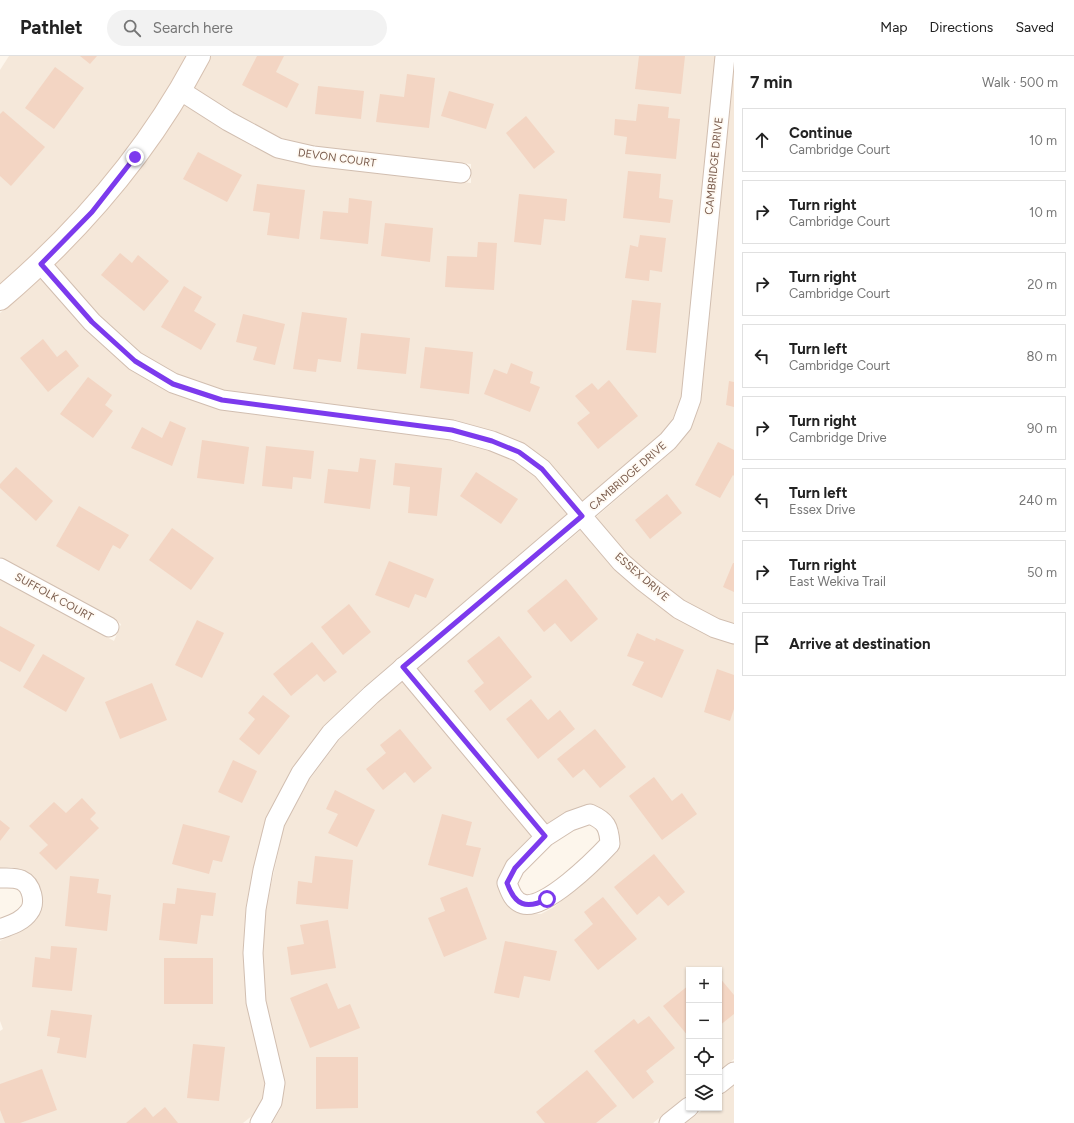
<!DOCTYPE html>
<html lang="en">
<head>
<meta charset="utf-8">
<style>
	body { margin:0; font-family:Figtree,sans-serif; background:#f2f2f2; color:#222 }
	.controls { position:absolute; right:12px; bottom:12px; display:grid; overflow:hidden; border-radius:0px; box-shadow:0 1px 3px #0004 }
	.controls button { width:36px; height:36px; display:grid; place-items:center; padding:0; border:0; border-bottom:1px solid #e0e0e0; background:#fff; color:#222; font:20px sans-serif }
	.stop { position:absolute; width:12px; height:12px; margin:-9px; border:3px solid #7c3aed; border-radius:50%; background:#fff }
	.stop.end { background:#7c3aed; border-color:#fff; box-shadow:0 1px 4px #0008 }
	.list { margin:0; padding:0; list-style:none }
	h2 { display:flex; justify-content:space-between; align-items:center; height:52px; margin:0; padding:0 16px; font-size:17px }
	h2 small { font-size:13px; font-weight:400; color:#767676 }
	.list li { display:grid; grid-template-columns:26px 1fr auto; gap:12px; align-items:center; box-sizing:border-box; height:64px; margin:0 8px 8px; padding:0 8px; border:1px solid #e0e0e0; border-radius:0px }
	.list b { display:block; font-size:15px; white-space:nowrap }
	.list p { margin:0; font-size:13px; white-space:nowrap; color:#767676 }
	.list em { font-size:13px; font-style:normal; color:#767676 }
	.icon { flex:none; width:22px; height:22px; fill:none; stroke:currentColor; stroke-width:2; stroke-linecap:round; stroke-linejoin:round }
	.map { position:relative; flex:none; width:734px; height:1067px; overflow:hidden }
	header { display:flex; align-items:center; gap:24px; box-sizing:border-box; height:56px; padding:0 20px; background:#fff; border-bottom:1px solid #e0e0e0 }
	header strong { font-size:19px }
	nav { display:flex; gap:22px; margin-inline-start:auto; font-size:14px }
	.search { width:280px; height:36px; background:#f2f2f2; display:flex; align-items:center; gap:10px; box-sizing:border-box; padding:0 14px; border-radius:22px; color:#767676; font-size:15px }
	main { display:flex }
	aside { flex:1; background:#fff }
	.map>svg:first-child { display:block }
	.residential { fill:#f5e8da }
	.building { fill:#f3d5c3 }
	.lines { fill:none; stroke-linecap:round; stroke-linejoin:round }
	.street-casing { stroke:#d1beb0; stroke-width:21 }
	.secondary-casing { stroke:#d6c0b0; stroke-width:24 }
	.street { stroke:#fff; stroke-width:19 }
	.secondary { stroke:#fff; stroke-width:22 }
	.route { stroke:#7c3aed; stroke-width:5 }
	.labels { text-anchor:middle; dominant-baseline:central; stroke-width:3.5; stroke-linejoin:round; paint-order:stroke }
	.street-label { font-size:11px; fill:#7a5c4d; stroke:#fffaf3 }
</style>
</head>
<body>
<header>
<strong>Pathlet</strong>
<div class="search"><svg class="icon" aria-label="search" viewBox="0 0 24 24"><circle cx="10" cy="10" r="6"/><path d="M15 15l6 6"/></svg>Search here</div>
<nav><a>Map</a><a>Directions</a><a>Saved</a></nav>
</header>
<main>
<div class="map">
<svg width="734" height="1067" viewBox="0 0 734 1067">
	<rect width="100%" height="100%" fill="#fdf6ec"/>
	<!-- residential -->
	<g class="residential">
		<polygon points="9,0 188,0 173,29 127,95 84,149 34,200 0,230 0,14"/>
		<polygon points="210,0 715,0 682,339 673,362 661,378 582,446 522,387 493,375 452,365 223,334 176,319 140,297 99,260 54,209 99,163 143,107 184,48 224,74 277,101 313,110 471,127 471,108 314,91 281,82 232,57 193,32"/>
		<polygon points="734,4 734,568 718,563 684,545 627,499 595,462 676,392 691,372 700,348"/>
		<polygon points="41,222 129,312 171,337 222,354 451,384 490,394 515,405 536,420 568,458 364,631 324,670 293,712 267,760 254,811 246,850 243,895 246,947 265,1026 263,1042 253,1059 243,1067 0,1067 0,975 3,973 0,965 0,885 25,873 37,862 42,847 37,828 30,819 25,815 11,811 0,812 0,522 114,585 121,568 0,501 0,257"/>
		<polygon points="582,473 711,581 734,588 734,1003 719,1015 719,914 689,914 689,1038 653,1067 272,1067 281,1052 284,1030 265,946 262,898 265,856 284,770 309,724 339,684 378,646 403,625 532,779 508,804 498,822 498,830 507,848 524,858 541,858 554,851 601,812 617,796 619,789 619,775 616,768 606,756 592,749 585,749 566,756 547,768 417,613"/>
		<polygon points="734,1029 734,1067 686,1067 705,1052 719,1052 719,1041"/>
	</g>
	<!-- building -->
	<g class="building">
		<polygon points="80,0 97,0 90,8"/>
		<polygon points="257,0 284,0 276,16 299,28 287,52 242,29"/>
		<polygon points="639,0 685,0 681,38 635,33"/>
		<polygon points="55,11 84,32 54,73 25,52"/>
		<polygon points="407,18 435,22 429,72 376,66 380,38 404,41"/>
		<polygon points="318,30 364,35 361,63 315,58"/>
		<polygon points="449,35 494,48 486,73 441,60"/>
		<polygon points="638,48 669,51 668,62 680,63 676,103 625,98 627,81 614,79 615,63 636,65"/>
		<polygon points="3,55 45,91 11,130 0,120 0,58"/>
		<polygon points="526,60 555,96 534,113 506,77"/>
		<polygon points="198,96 242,119 227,146 183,123"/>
		<polygon points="628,115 661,118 659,142 673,144 670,167 623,162"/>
		<polygon points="257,128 305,134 299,183 267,179 270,157 253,155"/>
		<polygon points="519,138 567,143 565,165 544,163 541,189 514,186"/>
		<polygon points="349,142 372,145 368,188 320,183 323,155 348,157"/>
		<polygon points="385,167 433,172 430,206 381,200"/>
		<polygon points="640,179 666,182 662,216 650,214 649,225 625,222 630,189 638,191"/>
		<polygon points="478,186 497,187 494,234 445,231 447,200 477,201"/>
		<polygon points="120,197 132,207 138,199 169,225 144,255 101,219"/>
		<polygon points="184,230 202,241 194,255 216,268 201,294 161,271"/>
		<polygon points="632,244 661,247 656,297 626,294"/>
		<polygon points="302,256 347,262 341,306 318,303 316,316 293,313"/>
		<polygon points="243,258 285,268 275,309 253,304 257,291 236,286"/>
		<polygon points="361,277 410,282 406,318 357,313"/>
		<polygon points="43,283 57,301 66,294 79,310 48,336 20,302"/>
		<polygon points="425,291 473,296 469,338 420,332"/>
		<polygon points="511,307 533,316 530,327 540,331 530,356 484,338 494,313 507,318"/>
		<polygon points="88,321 112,339 105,349 113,355 93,382 60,358"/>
		<polygon points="609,324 638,360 598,393 577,367 590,357 575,340 592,327 598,334"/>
		<polygon points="729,325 734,326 734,351 726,349"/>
		<polygon points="170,365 186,372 172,410 131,392 142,371 162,382"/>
		<polygon points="202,384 249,391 244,428 197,422"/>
		<polygon points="718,386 734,394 734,420 733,419 720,442 695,429"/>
		<polygon points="266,390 314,395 311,423 293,421 292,433 262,430"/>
		<polygon points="360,402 376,404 370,453 324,447 328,413 358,416"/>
		<polygon points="395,407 442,412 437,460 408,457 410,431 393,429"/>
		<polygon points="16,411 53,445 36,465 0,432 0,428"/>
		<polygon points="476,416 518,443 501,468 460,440"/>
		<polygon points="667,438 682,457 650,483 635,464"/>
		<polygon points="79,450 129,479 120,493 113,489 99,515 56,490"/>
		<polygon points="172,472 214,502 191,534 149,504"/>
		<polygon points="389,505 434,523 426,542 415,538 409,552 375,539"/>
		<polygon points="733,507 734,507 734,536 723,531"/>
		<polygon points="566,523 598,563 571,586 555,567 544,576 527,555"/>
		<polygon points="349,548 371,576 343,599 321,571"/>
		<polygon points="197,564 224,577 202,622 175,609"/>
		<polygon points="0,570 35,589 20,616 0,605"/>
		<polygon points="637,577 655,585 656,582 684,594 662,642 632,629 644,606 627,600"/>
		<polygon points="499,580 532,621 490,655 474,635 484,627 467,605"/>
		<polygon points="312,586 337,616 324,626 317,618 291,640 273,618"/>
		<polygon points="43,598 85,622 66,656 23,631"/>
		<polygon points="717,613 734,619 734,653 730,665 704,656"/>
		<polygon points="152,627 167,664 120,683 105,646"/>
		<polygon points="263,639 290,660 259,699 239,683 255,663 248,657"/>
		<polygon points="531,643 548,664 560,654 575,673 538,703 506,663"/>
		<polygon points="400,673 432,712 414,727 405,716 383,734 366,713 386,697 380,689"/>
		<polygon points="595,673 626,711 600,732 584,713 573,722 557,703"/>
		<polygon points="233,704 257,715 242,747 218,736"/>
		<polygon points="654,721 672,745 682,737 697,758 662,784 629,740"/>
		<polygon points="335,734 375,754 357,791 328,777 338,758 326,753"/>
		<polygon points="82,742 96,757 90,763 99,772 56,814 39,797 48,789 29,770 54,746 66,757"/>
		<polygon points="442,758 472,766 466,789 481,792 473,821 428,809"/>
		<polygon points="0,764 10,772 0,785"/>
		<polygon points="183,768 230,780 222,806 213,804 209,818 172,808"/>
		<polygon points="654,798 685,836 668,850 659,840 637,859 614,831"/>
		<polygon points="315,800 353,804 348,853 296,848 298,825 312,827"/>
		<polygon points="70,820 99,823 97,837 111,839 107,875 65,870"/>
		<polygon points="467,831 487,883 444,901 428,862 445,855 440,842"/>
		<polygon points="177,832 216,837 213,860 201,859 197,888 159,884 163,847 175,848"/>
		<polygon points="603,841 637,883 598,914 574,884 593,868 584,856"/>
		<polygon points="328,864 336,912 291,919 287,891 304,888 300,869"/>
		<polygon points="505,885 557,895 550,925 524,920 519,942 494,937"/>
		<polygon points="51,890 77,892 72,935 32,931 35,901 50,903"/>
		<rect x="164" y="902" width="49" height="46"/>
		<polygon points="719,921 734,939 734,958 719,970"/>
		<polygon points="327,927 338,953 350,948 360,972 310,992 290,942"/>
		<polygon points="689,929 689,981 663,950"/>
		<polygon points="51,954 92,959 86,1002 57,997 60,982 47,980"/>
		<polygon points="649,960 675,992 646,1015 654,1026 633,1043 594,995 634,963 638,968"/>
		<polygon points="193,988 225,991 219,1045 187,1042"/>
		<polygon points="316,1001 358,1001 358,1052 316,1053"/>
		<polygon points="42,1013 57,1054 20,1067 5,1067 0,1054 0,1028"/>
		<polygon points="587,1014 617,1050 596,1067 545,1067 536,1056"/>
		<polygon points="145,1051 153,1061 165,1051 178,1067 126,1067"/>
	</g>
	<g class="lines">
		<defs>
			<g id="street">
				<polyline points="181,35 228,65 278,92 313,100 461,117"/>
				<polyline points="41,208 92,266 135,305 173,327 222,344 452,374 492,385 519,396 542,413 621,506 644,526 679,553 715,572 734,578"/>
				<polyline points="0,512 109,571"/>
				<path d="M403 611 545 781 570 765 590 758C606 765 609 771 610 788 595 804 544 855 523 848 513 845 510 835 507 827L515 811 545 781"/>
				<path d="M0 822C7 822 14 821 21 824 32 829 36 847 29 856 22 866 10 869 0 873"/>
				<polyline points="719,1028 734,1016"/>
				<polyline points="260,1067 272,1046 275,1027 256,946 253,897 256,853 263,814 275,766 301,717 331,677 371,639 668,385 682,368 691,343 725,0"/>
				<polyline points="669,1067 689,1051"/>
			</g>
			<path id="secondary" d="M0 243C81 174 149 95 199 0"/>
		</defs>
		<!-- street casing -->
		<use href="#street" class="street-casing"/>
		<!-- secondary casing -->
		<use href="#secondary" class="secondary-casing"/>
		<!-- street -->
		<use href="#street" class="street"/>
		<!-- secondary -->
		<use href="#secondary" class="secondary"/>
	</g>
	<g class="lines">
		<!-- route -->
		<path class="route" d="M135 101 92 156 41 208 92 266 135 305 173 328 222 344 452 374 492 385 519 396 542 413 582 460 403 611 545 780 515 812 507 827C515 849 526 854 547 843"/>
	</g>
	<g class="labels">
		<!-- street labels -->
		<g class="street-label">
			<text transform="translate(337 102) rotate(8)">DEVON COURT</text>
			<text transform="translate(714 110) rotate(-84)">CAMBRIDGE DRIVE</text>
			<text transform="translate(628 420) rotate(-41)">CAMBRIDGE DRIVE</text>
			<text transform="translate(642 521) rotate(41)">ESSEX DRIVE</text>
			<text transform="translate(54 541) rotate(29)">SUFFOLK COURT</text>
		</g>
	</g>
</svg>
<div class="controls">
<button>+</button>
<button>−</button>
<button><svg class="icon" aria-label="locate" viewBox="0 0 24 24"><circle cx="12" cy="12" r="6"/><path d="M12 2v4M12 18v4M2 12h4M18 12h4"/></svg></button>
<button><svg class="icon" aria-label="layers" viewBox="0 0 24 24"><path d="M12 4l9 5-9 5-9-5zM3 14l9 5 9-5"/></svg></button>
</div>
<div class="stop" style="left:547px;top:843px"></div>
<div class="stop end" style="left:135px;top:101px"></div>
</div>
<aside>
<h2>7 min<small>Walk · 500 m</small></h2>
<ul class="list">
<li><svg class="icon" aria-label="ahead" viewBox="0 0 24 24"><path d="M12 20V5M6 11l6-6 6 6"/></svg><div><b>Continue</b><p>Cambridge Court</p></div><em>10 m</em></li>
<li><svg class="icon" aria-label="right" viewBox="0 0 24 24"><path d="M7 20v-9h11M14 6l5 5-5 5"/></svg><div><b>Turn right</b><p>Cambridge Court</p></div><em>10 m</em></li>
<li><svg class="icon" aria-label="right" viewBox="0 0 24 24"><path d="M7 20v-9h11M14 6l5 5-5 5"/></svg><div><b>Turn right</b><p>Cambridge Court</p></div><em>20 m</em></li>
<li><svg class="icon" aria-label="left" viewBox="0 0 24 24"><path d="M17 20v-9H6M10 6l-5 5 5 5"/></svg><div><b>Turn left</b><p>Cambridge Court</p></div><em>80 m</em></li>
<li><svg class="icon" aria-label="right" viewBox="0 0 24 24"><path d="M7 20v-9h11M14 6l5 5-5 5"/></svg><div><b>Turn right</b><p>Cambridge Drive</p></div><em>90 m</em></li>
<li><svg class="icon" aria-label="left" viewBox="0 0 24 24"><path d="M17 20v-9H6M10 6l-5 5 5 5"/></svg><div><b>Turn left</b><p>Essex Drive</p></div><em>240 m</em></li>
<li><svg class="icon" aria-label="right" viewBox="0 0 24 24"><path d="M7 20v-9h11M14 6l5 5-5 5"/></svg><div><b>Turn right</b><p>East Wekiva Trail</p></div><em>50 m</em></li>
<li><svg class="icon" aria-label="arrive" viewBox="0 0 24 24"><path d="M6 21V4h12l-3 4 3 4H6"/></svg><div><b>Arrive at destination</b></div></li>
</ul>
</aside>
</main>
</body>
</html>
